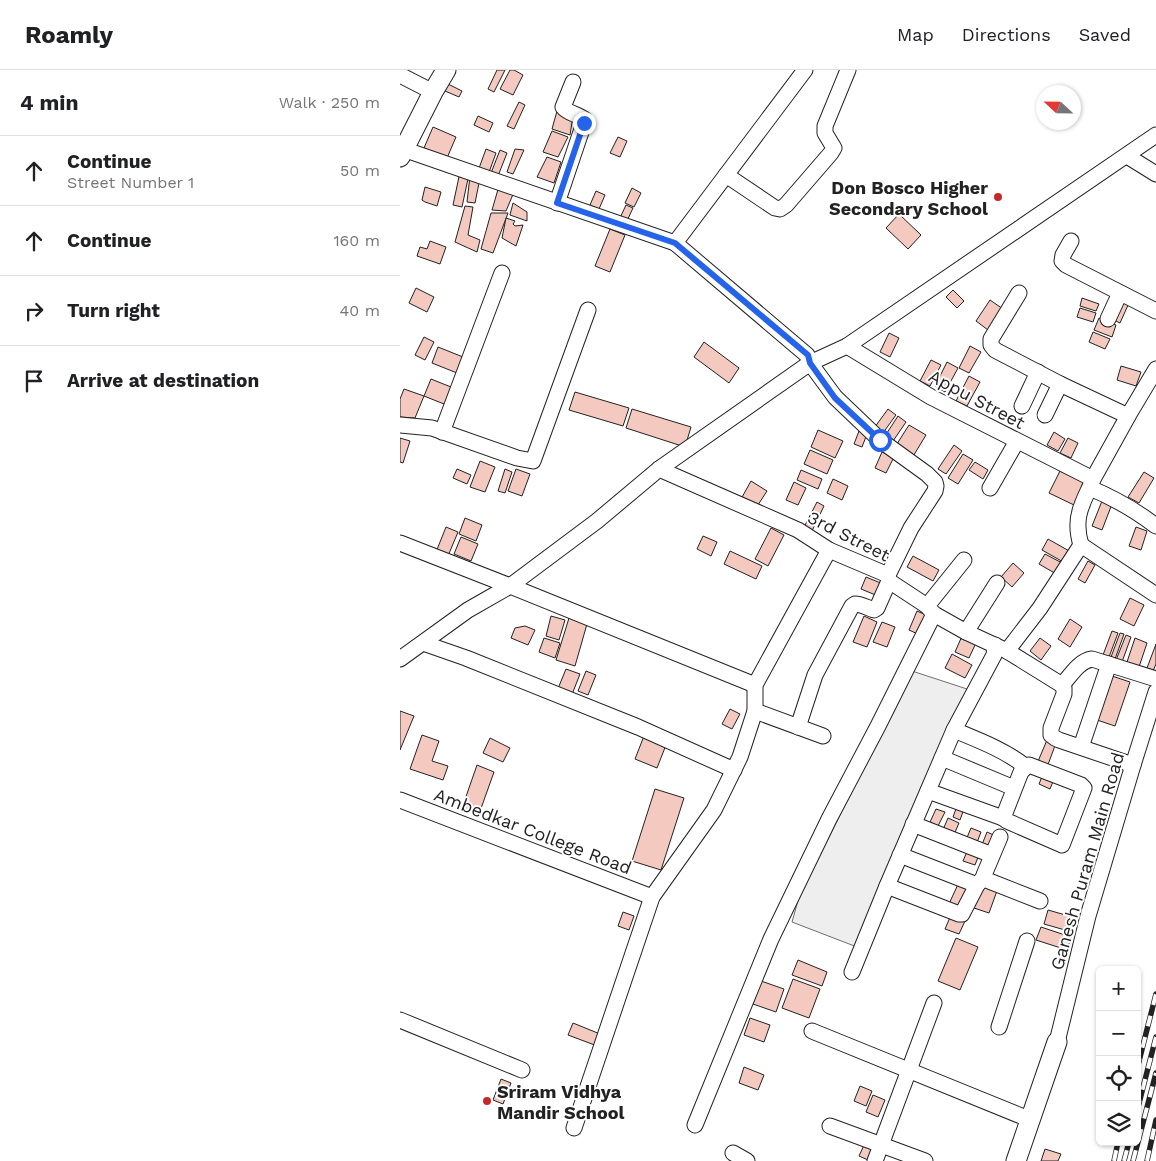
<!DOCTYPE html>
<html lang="en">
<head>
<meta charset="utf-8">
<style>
	body { margin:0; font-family:"Work Sans",sans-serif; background:#f6f6f6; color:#202124 }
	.controls { position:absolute; right:15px; bottom:15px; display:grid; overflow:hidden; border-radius:8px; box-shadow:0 1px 4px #0004 }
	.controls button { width:45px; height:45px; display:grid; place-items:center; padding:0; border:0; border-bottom:1px solid #e0e0e0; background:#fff; color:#202124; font:25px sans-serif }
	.compass { position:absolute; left:636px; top:15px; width:45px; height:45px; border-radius:50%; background:#fff; box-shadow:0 1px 4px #0004; rotate:292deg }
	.stop { position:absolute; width:15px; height:15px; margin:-11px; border:4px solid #2563eb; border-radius:50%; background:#fff }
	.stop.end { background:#2563eb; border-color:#fff; box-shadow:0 1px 5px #0008 }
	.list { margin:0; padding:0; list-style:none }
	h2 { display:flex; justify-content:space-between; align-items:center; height:65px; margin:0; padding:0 20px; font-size:21px }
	h2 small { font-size:16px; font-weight:400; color:#757577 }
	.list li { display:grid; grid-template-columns:32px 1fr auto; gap:15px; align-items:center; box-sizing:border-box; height:70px; padding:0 20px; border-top:1px solid #e0e0e0 }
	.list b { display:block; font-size:19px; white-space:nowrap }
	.list p { margin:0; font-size:16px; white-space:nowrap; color:#757577 }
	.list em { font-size:16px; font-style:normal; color:#757577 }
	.icon { flex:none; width:28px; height:28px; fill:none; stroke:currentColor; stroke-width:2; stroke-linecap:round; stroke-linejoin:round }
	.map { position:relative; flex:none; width:756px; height:1091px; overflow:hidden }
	header { display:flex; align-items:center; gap:30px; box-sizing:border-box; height:70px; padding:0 25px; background:#fff; border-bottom:1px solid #e0e0e0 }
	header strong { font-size:24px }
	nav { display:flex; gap:28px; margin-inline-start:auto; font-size:18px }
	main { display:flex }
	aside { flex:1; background:#fff }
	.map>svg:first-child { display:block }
	.green { fill:#eee; stroke:#6f6f6f }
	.building { fill:#f3c9c0; stroke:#222 }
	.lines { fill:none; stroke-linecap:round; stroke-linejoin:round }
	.minor-casing { stroke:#222; stroke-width:17 }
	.major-casing { stroke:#222; stroke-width:21 }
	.minor { stroke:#fff; stroke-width:15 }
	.major { stroke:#fff; stroke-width:19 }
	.rail-casing { stroke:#222; stroke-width:5.5 }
	.rail { stroke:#fff; stroke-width:4; stroke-dasharray:11; stroke-linecap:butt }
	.route { stroke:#2563eb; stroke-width:6 }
	.poi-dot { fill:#c62828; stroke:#fff; stroke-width:2 }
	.labels { text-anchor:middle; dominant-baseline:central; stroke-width:4; stroke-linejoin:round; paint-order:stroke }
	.poi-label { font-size:18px; font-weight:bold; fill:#222; stroke:#fff; text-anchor:end }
	.street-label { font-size:18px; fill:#222; stroke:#fff }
</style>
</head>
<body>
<header>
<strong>Roamly</strong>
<nav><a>Map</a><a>Directions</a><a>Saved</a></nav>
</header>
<main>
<aside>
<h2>4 min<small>Walk · 250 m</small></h2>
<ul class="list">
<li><svg class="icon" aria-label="ahead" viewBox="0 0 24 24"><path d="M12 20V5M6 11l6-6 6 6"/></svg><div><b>Continue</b><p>Street Number 1</p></div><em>50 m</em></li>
<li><svg class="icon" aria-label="ahead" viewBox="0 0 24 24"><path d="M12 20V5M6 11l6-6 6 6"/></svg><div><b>Continue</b></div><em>160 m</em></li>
<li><svg class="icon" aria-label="right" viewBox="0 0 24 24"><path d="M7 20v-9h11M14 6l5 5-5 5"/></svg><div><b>Turn right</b></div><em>40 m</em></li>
<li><svg class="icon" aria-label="arrive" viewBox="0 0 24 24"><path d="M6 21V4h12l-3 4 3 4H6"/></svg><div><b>Arrive at destination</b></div></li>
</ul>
</aside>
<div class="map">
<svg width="756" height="1091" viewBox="0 0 756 1091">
	<rect width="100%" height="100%" fill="#fff"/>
	<!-- green -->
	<polygon class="green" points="512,601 570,620 457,877 392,852 399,827"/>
	<!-- building -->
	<g class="building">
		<polygon points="97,0 105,0 94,22 88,19"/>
		<polygon points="110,0 114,0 123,5 113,25 100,19"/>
		<polygon points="48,14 62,21 59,27 45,21"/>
		<polygon points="119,32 125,35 114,59 107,56"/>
		<polygon points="157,41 173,46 170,65 152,59"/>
		<polygon points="78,46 93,53 89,62 74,55"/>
		<polygon points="33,57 56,67 47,88 24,78"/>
		<polygon points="152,61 168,67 158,87 143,82"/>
		<polygon points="218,67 227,71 220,87 210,83"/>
		<polygon points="86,79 96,83 88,105 78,101"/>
		<polygon points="115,79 124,80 113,104 107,102"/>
		<polygon points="100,80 107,83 98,106 91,103"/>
		<polygon points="147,87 161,92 154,113 137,107"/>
		<polygon points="60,102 69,104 62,137 53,135"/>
		<polygon points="70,106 80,108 75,133 67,132"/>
		<polygon points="99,116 114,122 106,141 92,140"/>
		<polygon points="25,117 41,122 37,136 25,132 22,130"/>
		<polygon points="232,118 241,123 234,137 225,133"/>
		<polygon points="196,121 205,125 199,139 190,135"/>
		<polygon points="113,133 127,142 127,151 110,145"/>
		<polygon points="226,135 233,138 226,153 219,150"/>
		<polygon points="65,136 73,137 68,165 80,170 77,182 55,172"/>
		<polygon points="91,143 108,143 93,183 81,179"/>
		<polygon points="499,144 521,165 508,179 486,158"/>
		<polygon points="106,148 115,151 113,154 115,156 123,155 116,176 102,168"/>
		<polygon points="210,159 225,165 210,202 195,196"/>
		<polygon points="30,171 46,177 40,194 17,186 20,177 27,179"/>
		<polygon points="16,218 34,227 27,242 9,233"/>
		<polygon points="553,220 564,231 557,238 546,227"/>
		<polygon points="682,228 699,234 696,241 680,236"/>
		<polygon points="719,229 729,233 720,253 710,248"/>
		<polygon points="590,230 603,239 588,260 576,251"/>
		<polygon points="680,238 696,243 693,252 677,247"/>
		<polygon points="699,248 716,255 712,267 694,260"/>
		<polygon points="693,262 710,269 705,279 689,272"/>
		<polygon points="489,263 499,268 490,287 480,282"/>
		<polygon points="24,267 34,272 25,290 15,285"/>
		<polygon points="304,272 339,298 329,313 294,287"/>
		<polygon points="570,276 581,282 569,303 559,298"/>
		<polygon points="38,277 63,287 57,303 32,293"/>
		<polygon points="531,290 541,295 530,316 520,311"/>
		<polygon points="547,292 558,298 545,322 535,316"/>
		<polygon points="721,296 741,302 736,316 717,310"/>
		<polygon points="569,306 580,312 567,336 556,331"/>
		<polygon points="31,309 56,319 49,336 24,326"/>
		<polygon points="4,319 24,326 15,348 0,347 0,329"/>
		<polygon points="175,322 229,338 223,356 169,340"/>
		<polygon points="232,339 291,357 285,377 226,358"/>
		<polygon points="488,339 496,345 480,367 472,361"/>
		<polygon points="498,346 506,352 491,374 483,369"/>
		<polygon points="509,355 526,365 512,388 495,377"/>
		<polygon points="418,360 443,371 435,388 411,377"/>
		<polygon points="459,361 467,364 462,377 454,374"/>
		<polygon points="654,362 665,369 658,381 647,375"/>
		<polygon points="0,368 10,371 3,393 0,392"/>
		<polygon points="668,368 678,373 671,388 660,383"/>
		<polygon points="554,375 562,381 546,404 538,399"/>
		<polygon points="410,380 433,390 427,404 404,394"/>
		<polygon points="482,382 494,387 486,403 475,398"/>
		<polygon points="563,384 573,390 558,414 548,408"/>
		<polygon points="80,391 95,397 85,422 70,417"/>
		<polygon points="575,392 588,400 583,409 569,400"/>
		<polygon points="57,399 71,405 67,414 53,408"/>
		<polygon points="105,399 112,402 105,423 98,421"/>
		<polygon points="116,399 130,404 122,426 108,421"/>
		<polygon points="401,400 422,409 418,419 397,410"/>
		<polygon points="660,401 685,413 674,435 649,423"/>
		<polygon points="744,402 754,408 739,433 728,427"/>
		<polygon points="433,409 448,416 442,430 427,423"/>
		<polygon points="351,411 367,421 356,438 341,429"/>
		<polygon points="394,412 406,418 398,435 386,430"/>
		<polygon points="702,431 712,434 702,460 692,456"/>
		<polygon points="417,432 424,436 411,463 403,459"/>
		<polygon points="65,448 82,455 76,471 59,464"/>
		<polygon points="46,457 58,462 48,486 36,482"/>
		<polygon points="736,457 747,461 741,480 729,476"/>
		<polygon points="371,458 384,465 368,496 355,489"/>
		<polygon points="303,466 317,472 311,486 297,479"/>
		<polygon points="61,467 78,474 71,491 54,484"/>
		<polygon points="648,469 671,482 665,493 642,480"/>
		<polygon points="330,481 362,496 356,509 324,494"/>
		<polygon points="645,484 664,494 658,505 639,494"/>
		<polygon points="513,486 539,500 533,511 507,497"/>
		<polygon points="688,491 695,495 685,513 678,509"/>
		<polygon points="613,493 624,503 612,517 601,507"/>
		<polygon points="466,507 483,514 478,526 461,519"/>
		<polygon points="730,528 744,535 734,556 720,549"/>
		<polygon points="517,541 528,546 520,565 509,560"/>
		<polygon points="151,546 165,550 159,570 146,566"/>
		<polygon points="464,546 477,552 467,577 453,572"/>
		<polygon points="169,548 187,554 175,596 156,590"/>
		<polygon points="670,549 682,557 670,577 658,569"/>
		<polygon points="482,552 495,557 487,577 473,572"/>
		<polygon points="125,556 135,560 128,575 111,568 115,558"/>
		<polygon points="712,561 718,563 709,587 703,585"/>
		<polygon points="720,563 724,564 715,589 711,587"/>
		<polygon points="726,565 731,567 722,592 716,590"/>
		<polygon points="562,566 576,573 569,588 555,582"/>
		<polygon points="144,568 160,573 155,588 139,582"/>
		<polygon points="640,568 651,576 641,590 630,581"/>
		<polygon points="735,568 747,573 738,600 726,595"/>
		<polygon points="756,574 756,594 753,601 747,598"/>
		<polygon points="552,584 572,595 565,608 545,598"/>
		<polygon points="166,599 180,604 171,627 157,621"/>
		<polygon points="186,601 196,605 188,625 178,621"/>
		<polygon points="712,606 730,612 715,656 697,650"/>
		<polygon points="330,639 340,644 332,659 322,654"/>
		<polygon points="0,641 14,646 0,680"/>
		<polygon points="22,665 39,671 32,691 48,696 43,710 10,699"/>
		<polygon points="244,666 266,675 257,698 235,689"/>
		<polygon points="90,668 110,678 103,692 83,683"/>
		<polygon points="647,670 656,673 646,700 636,696"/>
		<polygon points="77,695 94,702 79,744 62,738"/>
		<polygon points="643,704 654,709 650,719 639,714"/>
		<polygon points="255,719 284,728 261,800 232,791"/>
		<polygon points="557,736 564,739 560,750 553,747"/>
		<polygon points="536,739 545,742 538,756 530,752"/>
		<polygon points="548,748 559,753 553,767 542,762"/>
		<polygon points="571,758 581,762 576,775 566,770"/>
		<polygon points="587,762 598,767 593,781 581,777"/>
		<polygon points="569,777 580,782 575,795 563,791"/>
		<polygon points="560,810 573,816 562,842 548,836"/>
		<polygon points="583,812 598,818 589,843 574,838"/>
		<polygon points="648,840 676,848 672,862 644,854"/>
		<polygon points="223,842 234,846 229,860 218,856"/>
		<polygon points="551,845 565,851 559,864 545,859"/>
		<polygon points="641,857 671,867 667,880 636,870"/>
		<polygon points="556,868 578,877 560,920 538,911"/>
		<polygon points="398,890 427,902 422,916 392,905"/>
		<polygon points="393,909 420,919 409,948 382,938"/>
		<polygon points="361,911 384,919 376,942 353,934"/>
		<polygon points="350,948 370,955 364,972 344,965"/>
		<polygon points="173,953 205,966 200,977 168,965"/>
		<polygon points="344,997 364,1005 358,1020 339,1013"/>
		<polygon points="101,1009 111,1013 103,1034 93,1030"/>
		<polygon points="460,1016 472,1021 466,1036 454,1031"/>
		<polygon points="473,1025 485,1030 478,1047 466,1042"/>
		<polygon points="465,1073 473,1077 468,1090 459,1086"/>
		<polygon points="645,1079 661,1084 658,1091 641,1091"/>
	</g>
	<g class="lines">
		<defs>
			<g id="minor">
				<polyline points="0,5 33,22"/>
				<polyline points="0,79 3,79 275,173 407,285 410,293 435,327 480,370 527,404 535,412 536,416 535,421 511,458 488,505"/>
				<polyline points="727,86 756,104"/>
				<polyline points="326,105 375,138 380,139 386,135 431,83 434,78 425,63 425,56 448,0"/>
				<path d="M157 133 184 53V49C177 44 167 43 163 37L173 12"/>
				<polyline points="671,171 663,185 662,191 666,195 756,241"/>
				<polyline points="275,173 405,0"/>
				<polyline points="619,223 591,269 591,275 595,280 660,314 728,346"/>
				<polyline points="708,249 720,223"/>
				<polyline points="447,276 531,327 693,409"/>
				<polyline points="622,336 638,302"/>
				<polyline points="645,345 660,314"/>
				<polyline points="0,355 32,358 117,388 133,391 188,240"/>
				<polyline points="42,362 102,203"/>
				<polyline points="259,399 398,460 429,480 488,505 489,511 527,536 534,544 566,562 607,581 662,615"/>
				<polyline points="590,418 617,371"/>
				<path d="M690 418C714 428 735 440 756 456"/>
				<polyline points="0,473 110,516 355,615"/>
				<path d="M681 475C677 462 677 447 682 435 685 426 690 418 693 409L728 346 756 299"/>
				<polyline points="681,475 756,525"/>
				<polyline points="527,536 564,490"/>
				<polyline points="566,562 597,513"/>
				<polyline points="23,573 66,588 238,657 334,700"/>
				<polyline points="607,581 640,538 681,475"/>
				<polyline points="0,589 68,540 110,516 197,451 259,399 410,293 447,276 756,65"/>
				<polyline points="662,615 664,618 664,624 651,658 651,665 655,668 659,670 733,695"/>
				<path d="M662 615C671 605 679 591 692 589L756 609"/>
				<polyline points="355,641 423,666"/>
				<path d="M398 657 415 605 452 536 455 534C461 534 468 538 474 540L477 538 489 511"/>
				<path d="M554 660C578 670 605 680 626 697"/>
				<polyline points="681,677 709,594"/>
				<polyline points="542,688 614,718"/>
				<polygon points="629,695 681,715 684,718 662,775 607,751 603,748 621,702 626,697"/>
				<polyline points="528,721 603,748"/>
				<polyline points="0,730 252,827"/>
				<polyline points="513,754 592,785"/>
				<polyline points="600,767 584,805 584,809 640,831"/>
				<polyline points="500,785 577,815"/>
				<polyline points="487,816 559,844 562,844 577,815 584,807"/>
				<polyline points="452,902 487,816 554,660 594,585 595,575"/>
				<polyline points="0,950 122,1000"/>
				<polyline points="599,957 627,871"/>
				<polyline points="412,961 631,1050"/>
				<polyline points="657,972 688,846 733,695 756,622"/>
				<polyline points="295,1055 371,869 429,749 478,656 534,544"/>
				<polyline points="430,1056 525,1091"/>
				<polyline points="174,1058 252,827 314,740 340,687 355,641 355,615 429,480"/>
				<polyline points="333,1083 347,1091"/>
				<polyline points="475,1091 534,933"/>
			</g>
			<g id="major">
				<polyline points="0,87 33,22 46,0"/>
				<polyline points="616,1091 657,972"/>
			</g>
		</defs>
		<!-- minor casing -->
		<use href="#minor" class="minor-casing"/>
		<!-- major casing -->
		<use href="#major" class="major-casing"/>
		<!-- minor -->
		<use href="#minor" class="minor"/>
		<!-- major -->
		<use href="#major" class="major"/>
		<defs>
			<g id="rail">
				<polyline points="737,999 756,924"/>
				<polyline points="737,1041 756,967"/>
				<polyline points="714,1091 718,1072"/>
				<polyline points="724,1091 729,1072"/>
				<polyline points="733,1091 756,1003"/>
				<polyline points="747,1091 756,1050"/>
			</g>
		</defs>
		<!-- rail casing -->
		<use href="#rail" class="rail-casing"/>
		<!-- rail -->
		<use href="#rail" class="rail"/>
	</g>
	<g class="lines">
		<!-- route -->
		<polyline class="route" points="184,53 157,133 275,173 408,285 410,293 435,328 480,370"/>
	</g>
	<!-- markers -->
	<g class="poi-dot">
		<circle cx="598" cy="127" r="5"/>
		<circle cx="87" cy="1031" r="5"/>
	</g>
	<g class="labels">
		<!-- poi labels -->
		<g class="poi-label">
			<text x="588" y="117">Don Bosco Higher<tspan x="588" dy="21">Secondary School</tspan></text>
			<text x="97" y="1021" text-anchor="start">Sriram Vidhya<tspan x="97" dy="21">Mandir School</tspan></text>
		</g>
		<!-- street labels -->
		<g class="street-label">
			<text transform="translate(577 329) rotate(28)">Appu Street</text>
			<text transform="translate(449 466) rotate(27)">3rd Street</text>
			<text transform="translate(133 761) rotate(21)">Ambedkar College Road</text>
			<text transform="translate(687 791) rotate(-74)">Ganesh Puram Main Road</text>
		</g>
	</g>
</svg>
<div class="controls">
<button>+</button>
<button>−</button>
<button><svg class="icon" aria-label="locate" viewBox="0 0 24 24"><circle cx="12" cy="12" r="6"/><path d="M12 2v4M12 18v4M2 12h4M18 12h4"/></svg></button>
<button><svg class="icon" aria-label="layers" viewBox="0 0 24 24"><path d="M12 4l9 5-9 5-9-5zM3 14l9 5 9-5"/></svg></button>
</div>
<svg class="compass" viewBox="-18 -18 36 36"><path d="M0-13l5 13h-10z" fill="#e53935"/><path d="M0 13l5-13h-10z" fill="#757577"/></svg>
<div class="stop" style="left:480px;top:370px"></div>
<div class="stop end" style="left:184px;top:53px"></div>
</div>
</main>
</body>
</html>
